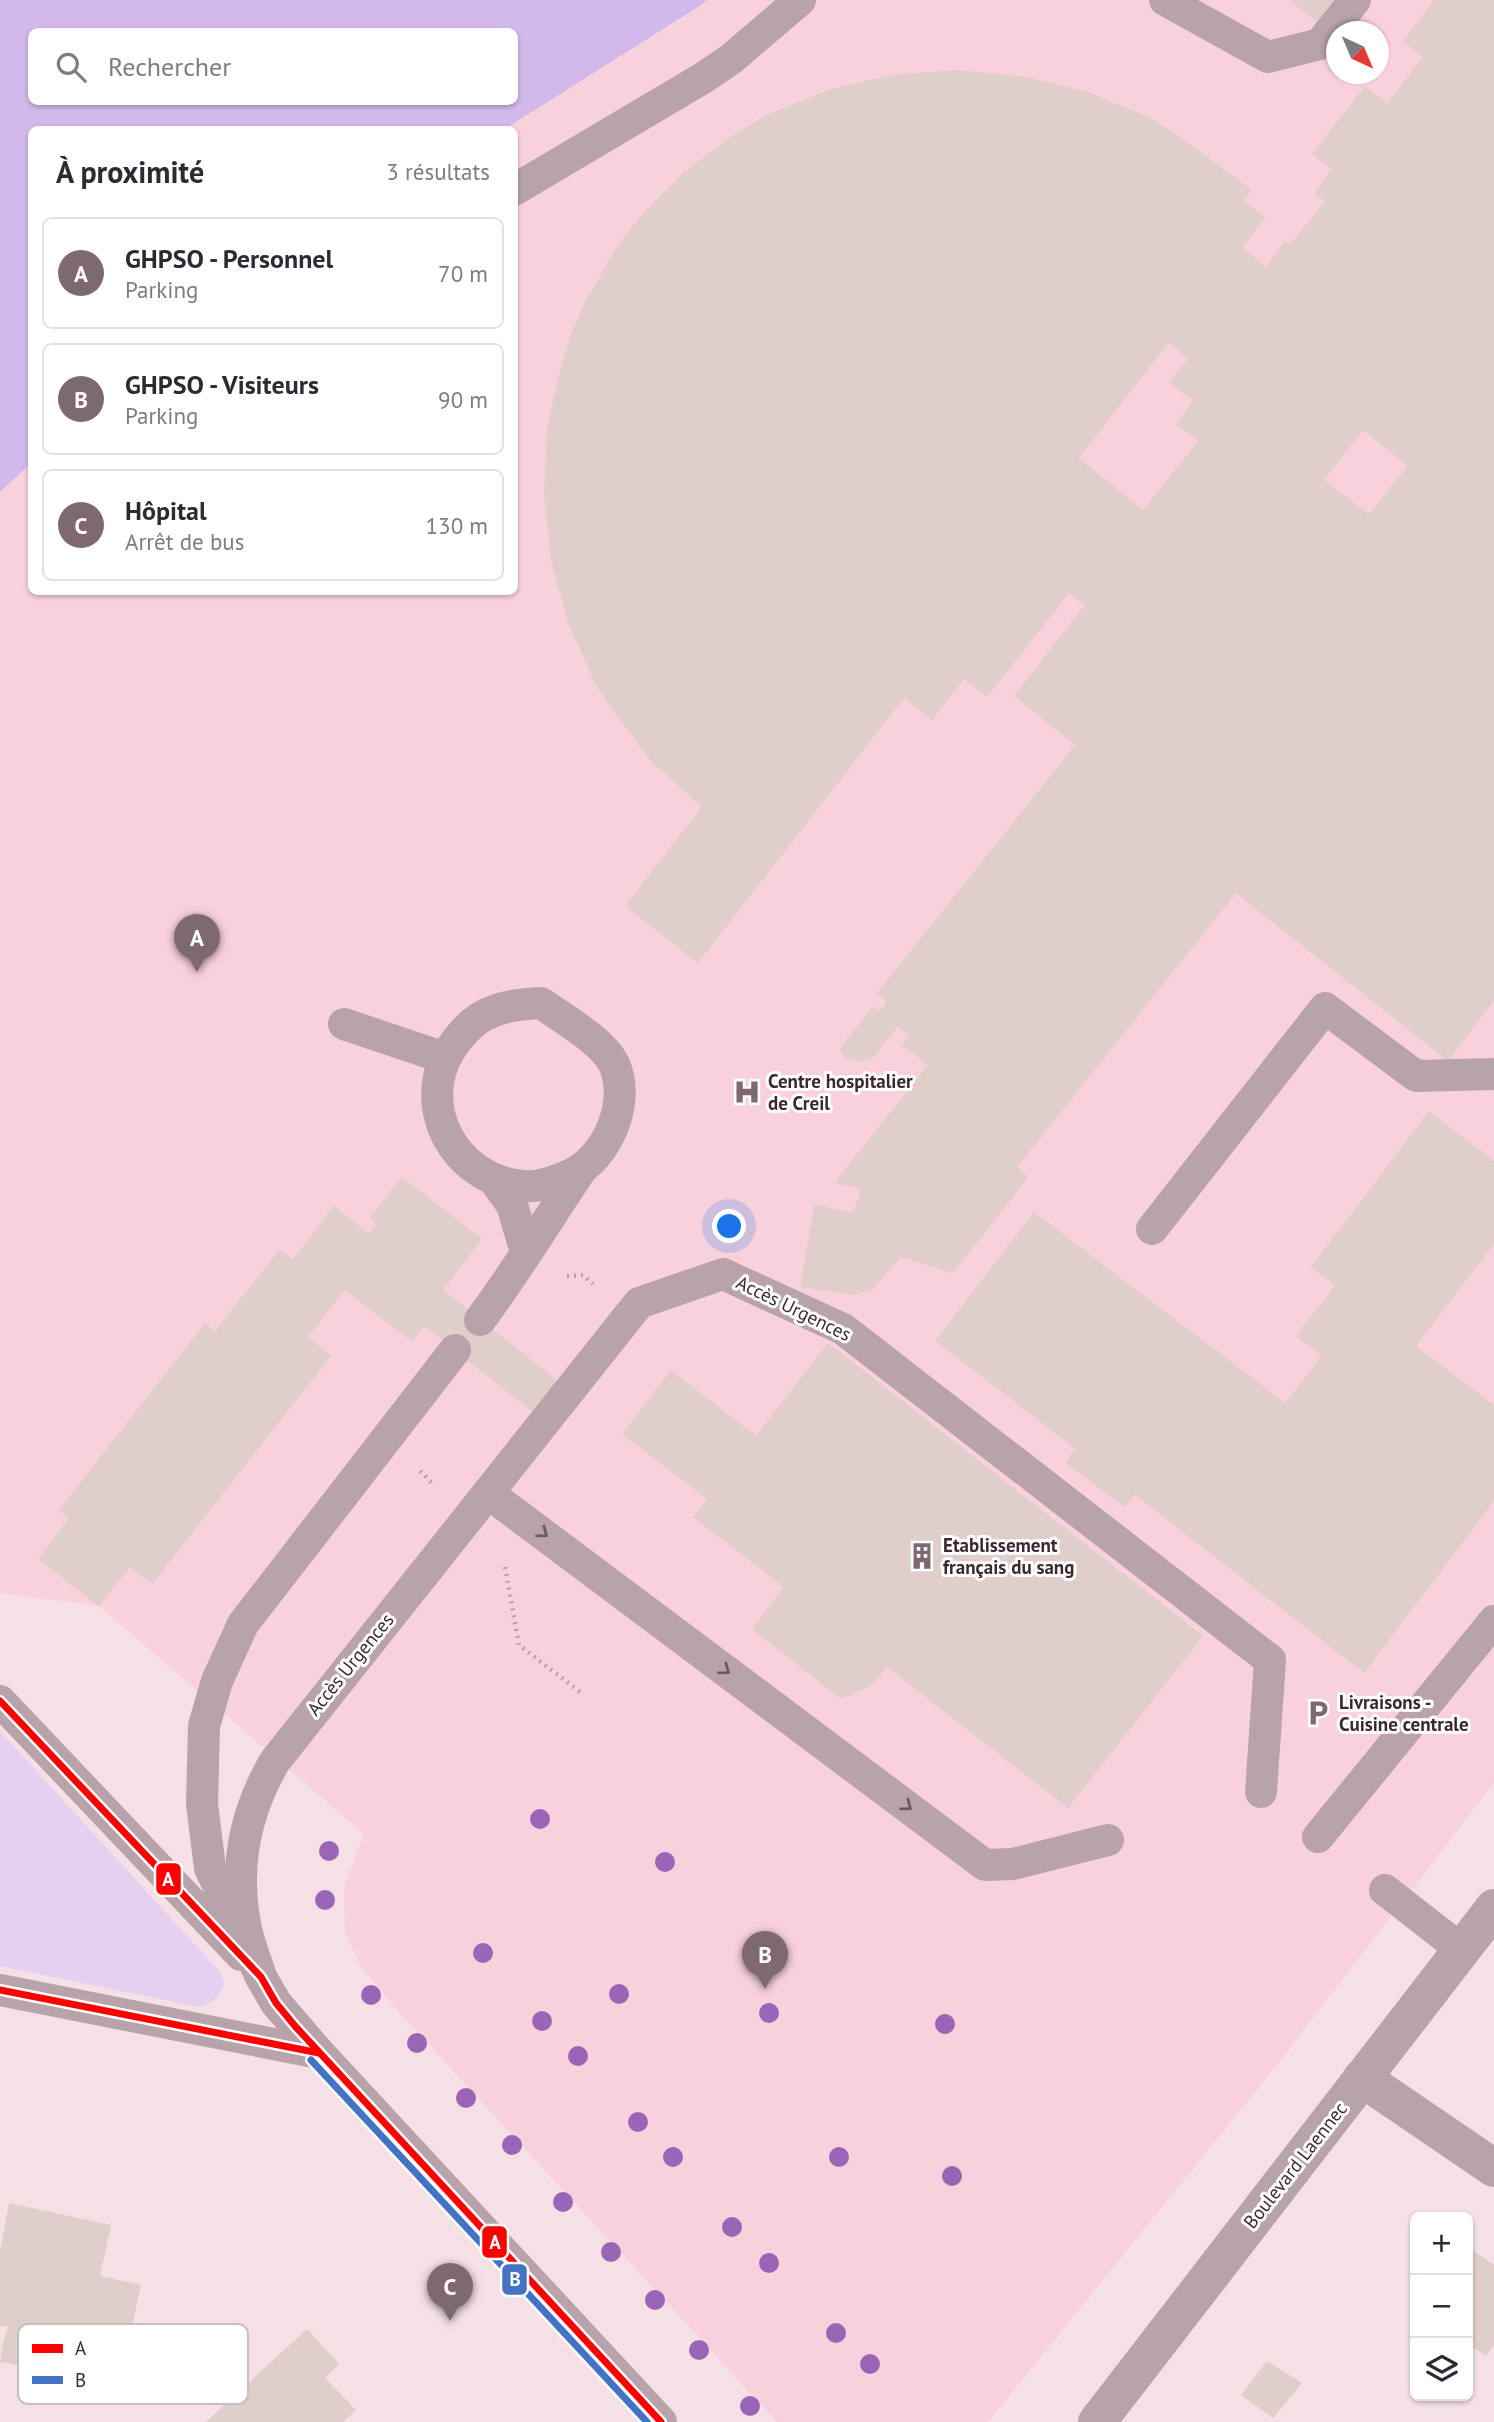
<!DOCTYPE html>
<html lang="fr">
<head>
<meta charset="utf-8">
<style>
	body { margin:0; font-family:"PT Sans",sans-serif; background:#f2f2f3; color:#2b2b33 }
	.controls { position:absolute; right:21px; bottom:21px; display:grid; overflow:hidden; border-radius:10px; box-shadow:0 2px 5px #0004 }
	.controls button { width:63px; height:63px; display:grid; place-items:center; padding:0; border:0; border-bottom:2px solid #e1e1e2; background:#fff; color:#2b2b33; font:35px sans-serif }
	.compass { position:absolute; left:1326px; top:21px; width:63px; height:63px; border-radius:50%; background:#fff; box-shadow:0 2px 5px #0004; rotate:136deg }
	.you { position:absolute; left:730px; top:1227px; width:24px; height:24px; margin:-18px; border:5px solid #fff; border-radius:50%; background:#1a73e8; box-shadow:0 0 0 10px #1a73e833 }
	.badge { display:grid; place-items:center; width:46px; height:46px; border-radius:50%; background:#7d696f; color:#fff; font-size:23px; font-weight:700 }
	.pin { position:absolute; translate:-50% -58px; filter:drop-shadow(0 2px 4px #0008) }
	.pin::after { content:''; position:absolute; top:37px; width:24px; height:21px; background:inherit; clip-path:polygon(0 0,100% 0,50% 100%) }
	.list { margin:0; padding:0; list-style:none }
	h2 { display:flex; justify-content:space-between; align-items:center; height:91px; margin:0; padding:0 28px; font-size:30px }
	h2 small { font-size:23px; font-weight:400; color:#7c7c81 }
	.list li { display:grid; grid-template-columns:46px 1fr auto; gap:21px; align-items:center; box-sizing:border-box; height:112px; margin:0 14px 14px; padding:0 14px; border:2px solid #e1e1e2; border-radius:10px }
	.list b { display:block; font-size:26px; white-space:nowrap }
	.list p { margin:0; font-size:23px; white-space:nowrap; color:#7c7c81 }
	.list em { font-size:23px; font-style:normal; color:#7c7c81 }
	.icon { flex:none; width:38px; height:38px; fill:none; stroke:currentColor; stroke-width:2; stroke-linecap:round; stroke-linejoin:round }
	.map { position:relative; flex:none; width:1494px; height:2422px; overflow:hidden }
	.search { position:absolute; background:#fff; box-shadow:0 2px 5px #0004; left:28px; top:28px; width:490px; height:77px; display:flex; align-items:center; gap:18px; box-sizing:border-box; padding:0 24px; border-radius:10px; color:#7c7c81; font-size:26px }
	.panel { position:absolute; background:#fff; box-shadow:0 2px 5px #0004; left:28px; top:126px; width:490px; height:469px; border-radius:10px }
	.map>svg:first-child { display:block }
	.built { fill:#f9d1dc; fill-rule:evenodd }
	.green { fill:#e4d1f2 }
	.forest { fill:#d3b8ec; fill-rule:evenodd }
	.building { fill:#dfceca; fill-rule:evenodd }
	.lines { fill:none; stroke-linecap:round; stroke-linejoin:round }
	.path { stroke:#b4a3a8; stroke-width:4.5; stroke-dasharray:2 5; stroke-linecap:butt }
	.lane { stroke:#b7a3a9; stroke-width:32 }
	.street { stroke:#b7a3a9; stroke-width:38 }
	.bus-1-casing { stroke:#fff; stroke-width:12 }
	.bus-2-casing { stroke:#fff; stroke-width:12 }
	.bus-1 { stroke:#fe0000; stroke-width:7 }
	.bus-2 { stroke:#4472c4; stroke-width:7 }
	.tree { fill:#9b65b7 }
	.oneway { stroke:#6d5a60 }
	.labels { text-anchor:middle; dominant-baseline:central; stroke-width:6; stroke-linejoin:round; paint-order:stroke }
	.poi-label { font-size:19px; font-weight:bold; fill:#3c292f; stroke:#fff; text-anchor:start }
	.street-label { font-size:19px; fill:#3c292f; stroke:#fff }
	.key { fill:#fff; stroke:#c4bfc1; stroke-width:2 }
	.key-label { font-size:19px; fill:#3c292f }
	.line-badge { stroke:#fff; stroke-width:2.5 }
	.badge-label { font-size:19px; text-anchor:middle; font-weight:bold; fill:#fff }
</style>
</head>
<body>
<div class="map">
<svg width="1494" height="2422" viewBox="0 0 1494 2422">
	<rect width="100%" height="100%" fill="#f5e0e5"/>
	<!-- built -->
	<path class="built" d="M707 0H1494V1783L1268 2076 988 2422H777L397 2010 361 1967 345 1933 344 1887 364 1834 99 1606 0 1593V492L31 463 32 592H514V130L505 129 700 7ZM1336 32H1378V74H1336Z"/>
	<!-- green -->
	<path class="green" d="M0 1731 220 1972 224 1983C219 1998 214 2003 199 2007L0 1966Z"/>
	<!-- forest -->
	<path class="forest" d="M0 0H707L700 6 505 129 32 130 31 463 0 492ZM32 32H514V102H32Z"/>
	<!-- building -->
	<g class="building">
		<polygon points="1289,0 1337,0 1319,23"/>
		<path d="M1434 0H1494V1001L1448 1061 1236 893 1017 1167 1028 1178 953 1273 901 1257 873 1289 855 1295 800 1287 814 1205 853 1212 861 1189 834 1183 928 1065 902 1045 909 1036 898 1026 873 1058 861 1062 844 1058 840 1048 873 1006 880 1011 887 1002 877 993 1075 745 1014 696 1085 605 1069 593 987 697 964 679 932 720 904 698 698 963 625 906 702 807 652 762 612 710 595 683 568 623 551 560 544 495 547 428 562 362 572 331 585 302 618 245 638 219 684 172 736 133 765 116 828 90 891 75 957 70 1022 76 1085 91 1146 116 1175 133 1252 190 1243 201 1265 217 1243 247 1266 268 1285 241 1290 245 1325 201 1314 193 1332 169 1312 154 1365 86 1387 104 1423 57 1403 41ZM1169 342 1188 359 1169 382 1193 400 1176 424 1198 441 1143 510 1079 458ZM1363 430 1408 466 1369 514 1324 480Z"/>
		<polygon points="1429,1111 1494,1161 1494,1244 1416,1346 1494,1405 1494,1501 1364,1673 1134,1494 1124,1507 1065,1462 1076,1449 935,1341 1034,1212 1285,1403 1322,1356 1296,1336 1335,1286 1311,1267"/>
		<polygon points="402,1177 482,1239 443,1290 563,1385 539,1417 424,1326 412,1342 345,1290 308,1337 331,1356 152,1584 130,1567 99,1606 38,1559 69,1518 59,1510 205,1323 215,1331 280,1249 293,1259 334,1206 369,1234 377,1224 369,1219"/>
		<polygon points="828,1343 1203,1636 1068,1808 887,1667 872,1685 841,1699 752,1629 784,1587 693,1517 707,1499 622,1434 671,1370 756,1436"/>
		<polygon points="9,2203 111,2225 100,2276 141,2285 126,2353 76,2342 72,2360 56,2356 53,2373 37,2370 40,2352 24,2348 21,2366 0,2362 3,2342 8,2327 0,2326 0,2252"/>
		<polygon points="1468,2247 1494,2265 1494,2345 1486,2356 1468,2344"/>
		<polygon points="307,2329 339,2364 325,2378 356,2410 343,2422 206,2422"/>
		<polygon points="1267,2361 1302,2383 1273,2418 1241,2395"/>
	</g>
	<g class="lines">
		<!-- path -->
		<g class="path">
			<polyline points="567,1276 583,1275 593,1284"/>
			<polyline points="420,1471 434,1485"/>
			<polyline points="505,1567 519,1645 580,1692"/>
		</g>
		<!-- lane -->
		<g class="lane">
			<polyline points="1165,0 1268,57 1320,44 1355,0"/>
			<polyline points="514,190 703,78 731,59 800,0"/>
			<path d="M541 1003C562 1018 603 1041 614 1064 631 1101 608 1157 572 1174 557 1181 539 1188 522 1186 450 1179 411 1097 457 1040 466 1028 479 1016 494 1011 509 1005 525 1004 541 1003Z"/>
			<polyline points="344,1024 445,1058"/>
			<polyline points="494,1180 512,1205 526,1252"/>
			<polyline points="1152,1229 1325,1008 1416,1076 1494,1074"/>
			<path d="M480 1320C516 1272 547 1220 581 1170"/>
			<polyline points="455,1350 243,1624 217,1681 204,1726 202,1804 210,1868 261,1977 276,2003 319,2053 661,2422"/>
			<polyline points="488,1493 985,1865 1013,1864 1108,1840"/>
			<polyline points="0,1701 241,1955"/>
			<polyline points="1318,1837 1494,1621"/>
			<polyline points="1385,1890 1462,1950"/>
			<path d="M261 1977C256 1960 248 1942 245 1924 234 1865 245 1812 275 1761L639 1303 723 1274 843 1329 1270 1660 1261 1792"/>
			<polyline points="0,1990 319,2053"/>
		</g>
		<!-- street -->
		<g class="street">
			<polyline points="1362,2078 1494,2168"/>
			<polyline points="1097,2422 1494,1908"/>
		</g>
		<defs>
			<g id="bus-1">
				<polyline points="0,1701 261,1977 276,2003 295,2026 661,2422"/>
				<polyline points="0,1990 319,2053"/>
			</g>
			<polyline id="bus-2" points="311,2060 647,2422"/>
		</defs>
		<!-- bus-1 casing -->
		<use href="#bus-1" class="bus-1-casing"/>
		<!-- bus-2 casing -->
		<use href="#bus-2" class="bus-2-casing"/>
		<!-- bus-1 -->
		<use href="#bus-1" class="bus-1"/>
		<!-- bus-2 -->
		<use href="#bus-2" class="bus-2"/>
	</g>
	<!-- trees -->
	<g class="tree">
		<circle cx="540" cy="1819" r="10"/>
		<circle cx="329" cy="1851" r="10"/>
		<circle cx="665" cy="1862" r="10"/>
		<circle cx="325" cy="1900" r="10"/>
		<circle cx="483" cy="1953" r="10"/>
		<circle cx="619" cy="1994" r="10"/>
		<circle cx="371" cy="1995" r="10"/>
		<circle cx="769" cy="2013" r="10"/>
		<circle cx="542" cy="2021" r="10"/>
		<circle cx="945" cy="2024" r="10"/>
		<circle cx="417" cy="2043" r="10"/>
		<circle cx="578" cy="2056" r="10"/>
		<circle cx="466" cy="2098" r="10"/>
		<circle cx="638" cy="2122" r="10"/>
		<circle cx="512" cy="2145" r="10"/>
		<circle cx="673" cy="2157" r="10"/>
		<circle cx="839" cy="2157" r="10"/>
		<circle cx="952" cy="2176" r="10"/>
		<circle cx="563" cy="2202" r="10"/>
		<circle cx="732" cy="2227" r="10"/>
		<circle cx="611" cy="2252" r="10"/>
		<circle cx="769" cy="2263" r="10"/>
		<circle cx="655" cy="2300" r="10"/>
		<circle cx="836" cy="2333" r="10"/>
		<circle cx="699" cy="2350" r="10"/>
		<circle cx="870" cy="2364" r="10"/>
		<circle cx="750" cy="2406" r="10"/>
	</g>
	<!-- one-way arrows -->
	<defs><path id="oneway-chevron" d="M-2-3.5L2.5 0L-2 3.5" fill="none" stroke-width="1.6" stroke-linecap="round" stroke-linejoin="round" transform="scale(1.75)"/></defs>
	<g class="oneway">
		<use href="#oneway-chevron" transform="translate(543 1533) rotate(37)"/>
		<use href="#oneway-chevron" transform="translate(725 1670) rotate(37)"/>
		<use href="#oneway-chevron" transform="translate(907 1806) rotate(37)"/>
	</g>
	<!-- icons -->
	<defs>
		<symbol id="hospital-bare" viewBox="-9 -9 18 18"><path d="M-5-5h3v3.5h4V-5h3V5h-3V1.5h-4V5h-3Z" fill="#7d696f" stroke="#fff" stroke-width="2.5" paint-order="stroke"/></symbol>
		<symbol id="building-bare" viewBox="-9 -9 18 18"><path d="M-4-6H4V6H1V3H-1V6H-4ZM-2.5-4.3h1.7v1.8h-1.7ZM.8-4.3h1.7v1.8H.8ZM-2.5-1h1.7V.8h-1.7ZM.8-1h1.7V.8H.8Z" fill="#7d696f" stroke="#fff" stroke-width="2.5" paint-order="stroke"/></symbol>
		<symbol id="parking-bare" viewBox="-9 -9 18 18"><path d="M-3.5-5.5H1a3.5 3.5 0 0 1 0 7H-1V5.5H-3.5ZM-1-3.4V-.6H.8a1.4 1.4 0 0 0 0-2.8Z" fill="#7d696f" stroke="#fff" stroke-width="2.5" paint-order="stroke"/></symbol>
	</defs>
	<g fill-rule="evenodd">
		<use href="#hospital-bare" x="728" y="1073" width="38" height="38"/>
		<use href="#building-bare" x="903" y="1537" width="38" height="38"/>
		<use href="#parking-bare" x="1299" y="1694" width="38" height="38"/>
	</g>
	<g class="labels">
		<!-- poi labels -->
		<g class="poi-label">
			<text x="768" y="1081">Centre hospitalier<tspan x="768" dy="22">de Creil</tspan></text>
			<text x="943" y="1545">Etablissement<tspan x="943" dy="22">français du sang</tspan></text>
			<text x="1339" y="1702">Livraisons -<tspan x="1339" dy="22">Cuisine centrale</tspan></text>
		</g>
		<!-- street labels -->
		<g class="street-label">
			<text transform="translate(794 1308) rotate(26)">Accès Urgences</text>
			<text transform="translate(350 1664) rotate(-51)">Accès Urgences</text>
			<text transform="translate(1295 2165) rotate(-52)">Boulevard Laennec</text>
		</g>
	</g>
	<!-- legend -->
	<rect x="18" y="2324" width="230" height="80" rx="10" class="key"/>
	<rect x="32" y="2344" width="31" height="9" fill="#fe0000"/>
	<rect x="32" y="2376" width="31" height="8" fill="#4472c4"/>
	<g class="key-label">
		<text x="75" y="2355">A</text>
		<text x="75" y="2387">B</text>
	</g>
	<g class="line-badge">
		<rect x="155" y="1862" width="27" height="34" rx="7" fill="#fe0000"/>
		<rect x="481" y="2225" width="27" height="34" rx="7" fill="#fe0000"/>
		<rect x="501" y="2263" width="27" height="33" rx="7" fill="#4472c4"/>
	</g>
	<g class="badge-label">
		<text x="168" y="1886">A</text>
		<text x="495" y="2249">A</text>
		<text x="515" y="2286">B</text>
	</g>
</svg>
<div class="controls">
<button>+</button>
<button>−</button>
<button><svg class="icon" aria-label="layers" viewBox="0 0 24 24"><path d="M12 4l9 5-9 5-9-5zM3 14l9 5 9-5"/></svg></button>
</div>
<svg class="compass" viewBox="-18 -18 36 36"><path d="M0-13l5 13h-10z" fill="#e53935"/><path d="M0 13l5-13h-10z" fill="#7c7c81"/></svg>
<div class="you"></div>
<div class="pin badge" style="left:197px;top:972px">A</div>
<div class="pin badge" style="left:765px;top:1989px">B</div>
<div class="pin badge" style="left:450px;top:2321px">C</div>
<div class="search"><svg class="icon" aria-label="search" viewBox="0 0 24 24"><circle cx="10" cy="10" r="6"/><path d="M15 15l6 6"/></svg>Rechercher</div>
<section class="panel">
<h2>À proximité<small>3 résultats</small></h2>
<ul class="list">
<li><span class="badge">A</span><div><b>GHPSO - Personnel</b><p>Parking</p></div><em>70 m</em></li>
<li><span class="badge">B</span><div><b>GHPSO - Visiteurs</b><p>Parking</p></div><em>90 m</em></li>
<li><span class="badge">C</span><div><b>Hôpital</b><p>Arrêt de bus</p></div><em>130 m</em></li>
</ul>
</section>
</div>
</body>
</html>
